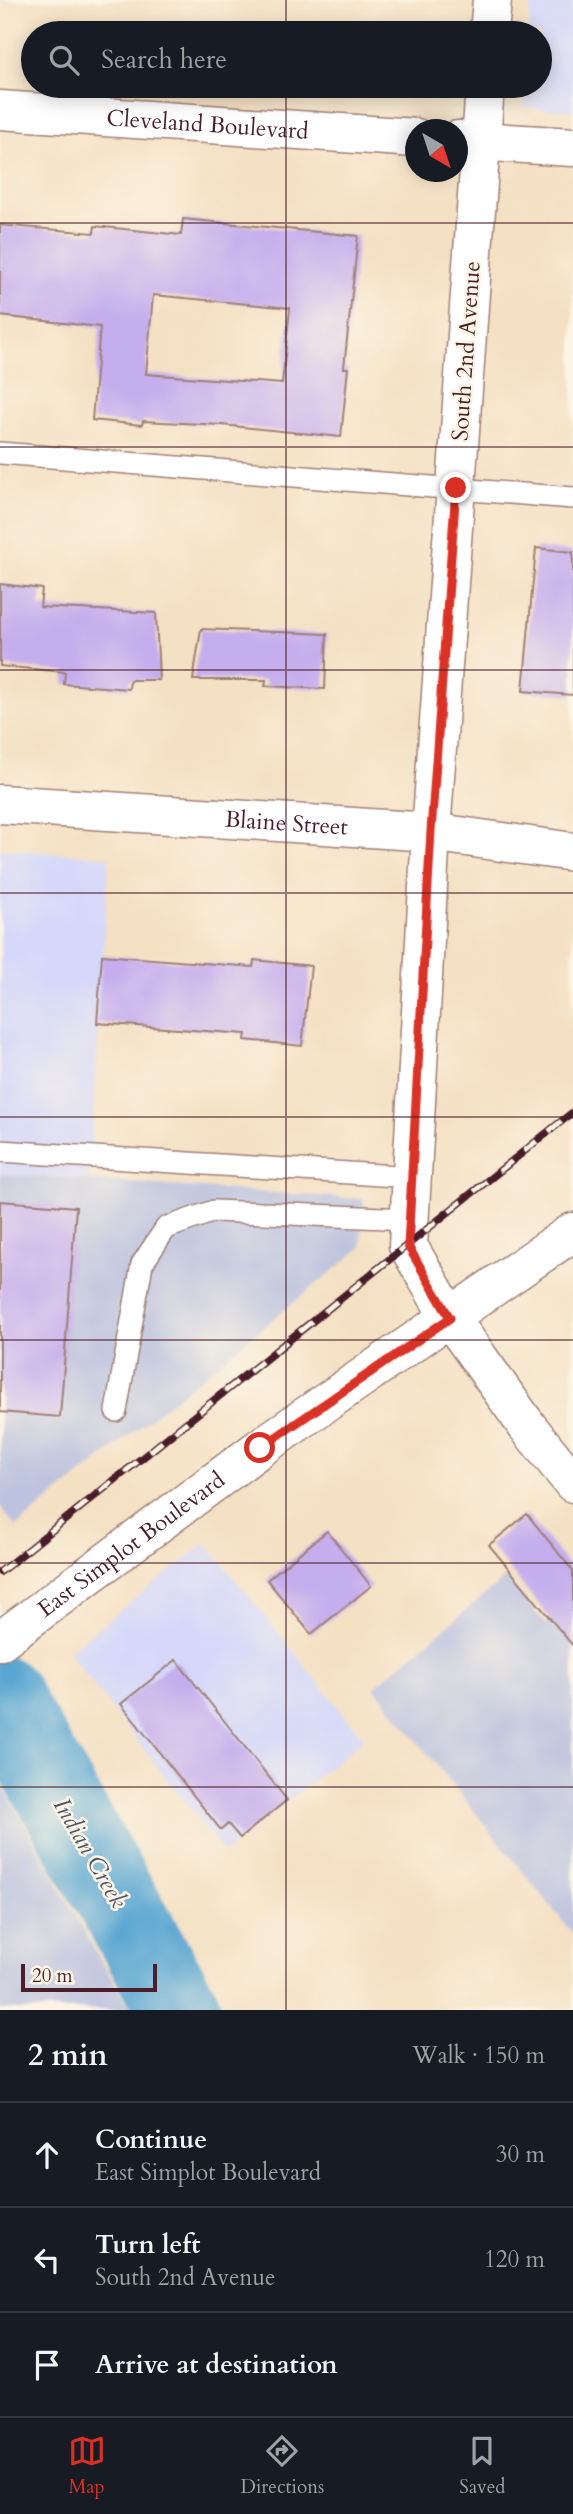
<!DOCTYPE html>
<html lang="en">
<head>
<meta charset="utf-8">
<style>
	body { margin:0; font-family:Cardo,serif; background:#242831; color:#f1f3f6 }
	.compass { position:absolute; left:405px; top:119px; width:63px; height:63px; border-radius:50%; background:#171b24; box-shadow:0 4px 18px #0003; rotate:141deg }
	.scale { position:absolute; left:21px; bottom:18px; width:136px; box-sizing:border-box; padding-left:7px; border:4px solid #4a1f2b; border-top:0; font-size:19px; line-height:24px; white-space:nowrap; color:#4a1f2b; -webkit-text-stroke:5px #fcf5e5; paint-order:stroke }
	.stop { position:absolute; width:21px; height:21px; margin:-16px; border:5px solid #d93025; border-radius:50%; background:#fff }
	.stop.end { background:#d93025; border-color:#fff; box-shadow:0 2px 7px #0008 }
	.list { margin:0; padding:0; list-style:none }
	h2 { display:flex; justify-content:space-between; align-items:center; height:91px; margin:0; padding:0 28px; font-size:30px }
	h2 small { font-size:23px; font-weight:400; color:#9ea1a6 }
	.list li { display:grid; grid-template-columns:46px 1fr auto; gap:21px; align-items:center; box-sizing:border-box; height:105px; padding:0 28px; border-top:2px solid #363941 }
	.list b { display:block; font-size:26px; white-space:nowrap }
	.list p { margin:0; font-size:23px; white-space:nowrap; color:#9ea1a6 }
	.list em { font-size:23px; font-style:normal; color:#9ea1a6 }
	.icon { flex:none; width:38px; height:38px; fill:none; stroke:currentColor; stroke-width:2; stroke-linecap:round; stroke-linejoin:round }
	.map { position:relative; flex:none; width:573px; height:2010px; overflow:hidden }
	.search { position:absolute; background:#171b24; box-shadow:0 4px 18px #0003; left:21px; right:21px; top:21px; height:77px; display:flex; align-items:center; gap:18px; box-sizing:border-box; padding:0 24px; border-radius:38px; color:#9ea1a6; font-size:26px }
	.sheet { height:406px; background:#171b24 }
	nav { display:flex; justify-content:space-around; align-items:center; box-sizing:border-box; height:98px; border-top:2px solid #363941; background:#171b24; font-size:19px; color:#9ea1a6 }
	nav a { display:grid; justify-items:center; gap:4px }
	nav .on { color:#d93025 }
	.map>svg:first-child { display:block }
	.built { fill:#d5d8f9 }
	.industrial { fill:#bdc3de }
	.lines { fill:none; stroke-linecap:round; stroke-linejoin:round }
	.river { stroke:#58a6d1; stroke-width:82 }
	.building { fill:#c5aeed; fill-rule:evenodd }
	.lane-casing { stroke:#9f8077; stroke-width:24 }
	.street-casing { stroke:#9f8077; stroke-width:41 }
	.primary-casing { stroke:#9f8077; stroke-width:41 }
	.lane { stroke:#fff; stroke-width:21 }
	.street { stroke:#fff; stroke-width:38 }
	.primary { stroke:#fff; stroke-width:38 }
	.rail-casing { stroke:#4a1f2b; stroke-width:8 }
	.rail { stroke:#fcf5e5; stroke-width:5; stroke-dasharray:16; stroke-linecap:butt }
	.route { stroke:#d93025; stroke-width:9 }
	.grid { fill:none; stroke:#4a1f2b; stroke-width:2; stroke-opacity:0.55 }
	.labels { text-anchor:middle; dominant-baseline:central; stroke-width:5; stroke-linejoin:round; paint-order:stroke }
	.street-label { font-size:23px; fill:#4a1f2b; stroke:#fcf5e5 }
	.water-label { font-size:24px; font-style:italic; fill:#50556d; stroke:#fcf5e5 }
</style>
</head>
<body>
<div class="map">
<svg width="573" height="2010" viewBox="0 0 573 2010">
	<rect width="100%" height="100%" fill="#fcf5e5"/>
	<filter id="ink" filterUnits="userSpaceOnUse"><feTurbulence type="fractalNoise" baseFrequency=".0143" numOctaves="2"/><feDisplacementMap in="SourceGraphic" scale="14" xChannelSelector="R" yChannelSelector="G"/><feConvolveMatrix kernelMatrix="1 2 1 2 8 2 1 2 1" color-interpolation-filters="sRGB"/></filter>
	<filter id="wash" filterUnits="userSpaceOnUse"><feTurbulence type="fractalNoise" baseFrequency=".00686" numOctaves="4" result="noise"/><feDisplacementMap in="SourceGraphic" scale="28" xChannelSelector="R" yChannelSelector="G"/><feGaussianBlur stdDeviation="1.57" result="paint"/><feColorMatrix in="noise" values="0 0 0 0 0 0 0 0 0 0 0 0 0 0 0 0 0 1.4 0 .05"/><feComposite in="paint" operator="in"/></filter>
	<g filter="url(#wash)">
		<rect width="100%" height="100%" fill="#f4e0c3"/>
		<!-- built -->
		<g class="built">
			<polygon points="531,0 573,0 573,111 524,107 525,86 540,86 540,33 529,33"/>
			<polygon points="0,849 109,857 89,1180 0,1174"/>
			<polygon points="206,1543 364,1739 224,1853 68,1652"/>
		</g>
		<!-- industrial -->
		<g class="industrial">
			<polygon points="0,1174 364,1199 361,1248 16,1527 0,1507"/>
			<polygon points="506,1577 546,1624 573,1602 573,1934 374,1687"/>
			<polygon points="0,1781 102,1963 132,2010 0,2010"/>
		</g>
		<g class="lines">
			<!-- river -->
			<polyline class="river" points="0,1696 180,2010"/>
		</g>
		<g id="blocks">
			<!-- building -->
			<g class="building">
				<path d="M183 219 358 236 344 368H348L341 437 222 425 143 421 142 425 92 420 100 327 0 316V225L94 233 95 226 181 235ZM153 295 290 308 282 384 146 374Z"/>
				<polygon points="536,548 573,552 573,695 523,691"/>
				<polygon points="0,584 42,589 40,607 156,613 159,680 130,680 129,689 64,684 65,672 0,666"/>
				<polygon points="201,629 327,634 325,689 265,686 266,680 193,680"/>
				<polygon points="102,955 253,967 254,960 311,966 302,1046 245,1040 246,1034 97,1023"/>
				<polygon points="0,1201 76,1207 60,1417 0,1412"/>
				<polygon points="527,1514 573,1571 573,1646 489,1545"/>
				<polygon points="327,1531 371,1586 311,1634 267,1580"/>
				<polygon points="176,1660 287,1800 240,1838 228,1824 221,1830 121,1704"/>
			</g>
		</g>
	</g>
	<g filter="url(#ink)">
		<use href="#blocks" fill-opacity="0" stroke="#9f8077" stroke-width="2"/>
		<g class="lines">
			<defs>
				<g id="lane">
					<polyline points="0,453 573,498"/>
					<polyline points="0,1151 412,1177"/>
					<polyline points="116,1411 142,1264 166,1228 214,1211 409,1219"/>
				</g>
				<g id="street">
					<polyline points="489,33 492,0"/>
					<polyline points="485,86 431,832 408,1246 450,1318 527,1426 573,1483"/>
					<path id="s1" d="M0 1641 260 1448 573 1232"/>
				</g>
				<g id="primary">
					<path id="s2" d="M0 110 416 138"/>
					<polyline points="458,140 573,147"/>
					<path id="s3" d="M0 804 431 832 573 852"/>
				</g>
			</defs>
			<!-- lane casing -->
			<use href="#lane" class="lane-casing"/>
			<!-- street casing -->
			<use href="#street" class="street-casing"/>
			<!-- primary casing -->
			<use href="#primary" class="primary-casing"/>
			<!-- lane -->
			<use href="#lane" class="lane"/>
			<!-- street -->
			<use href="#street" class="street"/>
			<!-- primary -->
			<use href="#primary" class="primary"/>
			<defs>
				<polyline id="rail" points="0,1572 573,1112"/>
			</defs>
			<!-- rail casing -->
			<use href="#rail" class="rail-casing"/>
			<!-- rail -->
			<use href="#rail" class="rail"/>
		</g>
	</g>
	<g class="lines" filter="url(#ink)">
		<!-- route -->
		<polyline class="route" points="260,1448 450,1318 408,1246 431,831 456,488"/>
	</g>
	<!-- grid -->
	<path class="grid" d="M286 0V33M286 86V2010M0 223H573M0 447H573M0 670H573M0 893H573M0 1117H573M0 1340H573M0 1563H573M0 1787H573"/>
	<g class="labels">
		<!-- street labels -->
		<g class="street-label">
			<text stroke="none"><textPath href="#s2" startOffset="208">Cleveland Boulevard</textPath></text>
			<text transform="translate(466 351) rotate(-86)">South 2nd Avenue</text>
			<text stroke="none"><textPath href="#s3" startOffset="287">Blaine Street</textPath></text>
			<text stroke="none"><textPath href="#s1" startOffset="163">East Simplot Boulevard</textPath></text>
		</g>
		<!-- water labels -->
		<g class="water-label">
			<text transform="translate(90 1853) rotate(60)">Indian Creek</text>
		</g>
	</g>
</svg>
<svg class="compass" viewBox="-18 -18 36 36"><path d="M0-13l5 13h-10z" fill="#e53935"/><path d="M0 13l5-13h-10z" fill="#9ea1a6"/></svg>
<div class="scale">20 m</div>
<div class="stop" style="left:260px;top:1448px"></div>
<div class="stop end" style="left:456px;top:488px"></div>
<div class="search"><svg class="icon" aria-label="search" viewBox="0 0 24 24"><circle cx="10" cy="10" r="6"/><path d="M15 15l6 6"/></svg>Search here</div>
</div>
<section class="sheet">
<h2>2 min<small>Walk · 150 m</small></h2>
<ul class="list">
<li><svg class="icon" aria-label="ahead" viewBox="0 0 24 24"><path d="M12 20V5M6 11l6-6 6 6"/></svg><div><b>Continue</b><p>East Simplot Boulevard</p></div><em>30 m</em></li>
<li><svg class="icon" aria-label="left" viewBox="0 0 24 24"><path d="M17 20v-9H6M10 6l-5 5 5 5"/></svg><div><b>Turn left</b><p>South 2nd Avenue</p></div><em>120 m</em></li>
<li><svg class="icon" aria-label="arrive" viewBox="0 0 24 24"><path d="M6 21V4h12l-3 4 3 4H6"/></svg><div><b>Arrive at destination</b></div></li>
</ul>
</section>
<nav>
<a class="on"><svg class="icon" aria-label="map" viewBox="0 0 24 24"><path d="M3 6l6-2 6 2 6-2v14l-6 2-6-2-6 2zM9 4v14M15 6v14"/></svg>Map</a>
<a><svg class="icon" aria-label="directions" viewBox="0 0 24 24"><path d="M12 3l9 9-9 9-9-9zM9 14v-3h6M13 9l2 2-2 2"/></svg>Directions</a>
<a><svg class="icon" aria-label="saved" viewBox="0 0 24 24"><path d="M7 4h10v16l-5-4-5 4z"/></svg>Saved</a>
</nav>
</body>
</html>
